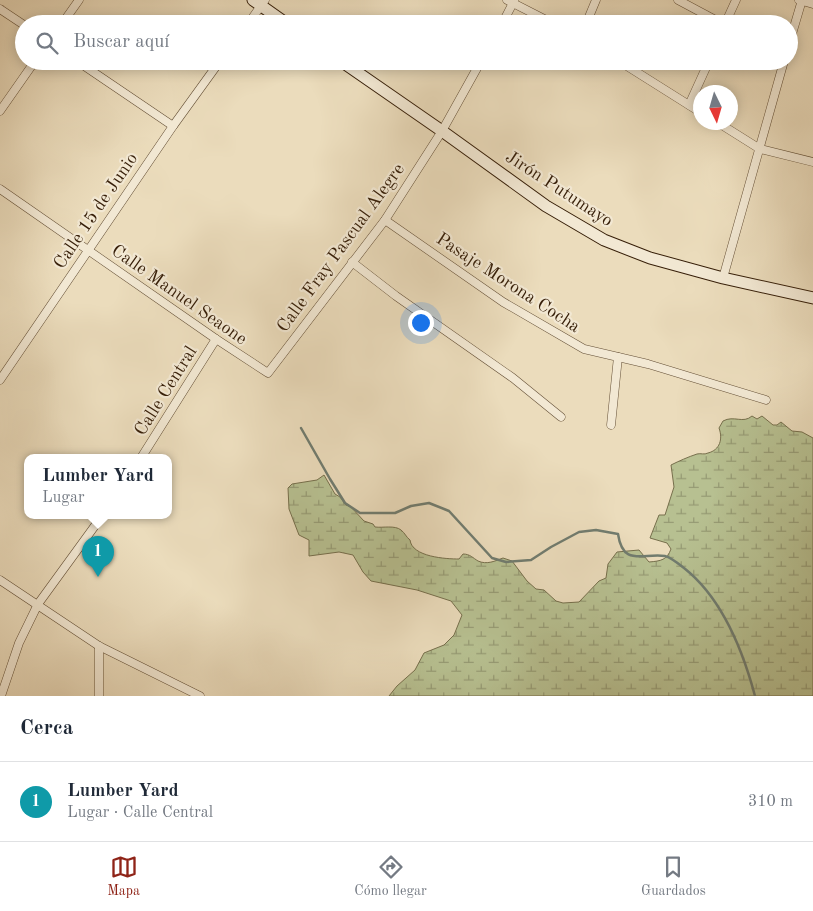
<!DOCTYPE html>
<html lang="es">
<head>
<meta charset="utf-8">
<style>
	body { margin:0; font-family:"Old Standard TT",serif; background:#f6f6f7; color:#1f2937 }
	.compass { position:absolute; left:693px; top:85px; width:45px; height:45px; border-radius:50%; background:#fff; box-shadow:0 2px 12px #0003; rotate:175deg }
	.you { position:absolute; left:420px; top:322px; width:18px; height:18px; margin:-12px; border:4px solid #fff; border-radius:50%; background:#1a73e8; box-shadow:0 0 0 8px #1a73e833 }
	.badge { display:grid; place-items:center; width:32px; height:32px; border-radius:50%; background:#8f2418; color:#fff; font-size:16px; font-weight:700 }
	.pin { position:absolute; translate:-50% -41px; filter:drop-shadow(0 1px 2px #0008) }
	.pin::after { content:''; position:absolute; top:26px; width:18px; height:15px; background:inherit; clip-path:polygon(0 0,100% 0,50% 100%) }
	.popup { position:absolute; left:24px; top:454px; width:148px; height:65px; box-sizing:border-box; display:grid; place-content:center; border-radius:10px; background:#fff; filter:drop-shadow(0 1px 4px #0005); font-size:16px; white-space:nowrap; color:#747a83 }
	.popup b { font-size:19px; color:#1f2937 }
	.popup::after { content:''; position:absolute; left:50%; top:100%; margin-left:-10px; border:10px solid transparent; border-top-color:#fff }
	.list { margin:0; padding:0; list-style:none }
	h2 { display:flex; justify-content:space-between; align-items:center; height:65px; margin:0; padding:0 20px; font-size:21px }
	h2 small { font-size:16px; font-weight:400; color:#747a83 }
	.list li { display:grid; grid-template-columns:32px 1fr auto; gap:15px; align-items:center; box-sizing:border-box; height:80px; padding:0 20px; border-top:1px solid #e0e1e3 }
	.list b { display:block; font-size:19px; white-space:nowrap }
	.list p { margin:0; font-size:16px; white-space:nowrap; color:#747a83 }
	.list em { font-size:16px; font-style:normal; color:#747a83 }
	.icon { flex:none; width:28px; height:28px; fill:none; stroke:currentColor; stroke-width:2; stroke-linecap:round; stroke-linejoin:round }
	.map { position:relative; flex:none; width:813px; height:696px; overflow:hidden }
	.search { position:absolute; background:#fff; box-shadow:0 2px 12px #0003; left:15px; right:15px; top:15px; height:55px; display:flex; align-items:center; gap:12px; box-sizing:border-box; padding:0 18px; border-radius:28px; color:#747a83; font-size:19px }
	.sheet { height:145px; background:#fff }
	nav { display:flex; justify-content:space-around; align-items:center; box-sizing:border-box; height:70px; border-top:1px solid #e0e1e3; background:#fff; font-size:14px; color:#747a83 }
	nav a { display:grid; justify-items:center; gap:2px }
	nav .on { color:#8f2418 }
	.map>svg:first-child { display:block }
	.wetland { fill:url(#wetland-marsh); stroke:#766f4c }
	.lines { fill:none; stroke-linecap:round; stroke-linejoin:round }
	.stream { stroke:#717c6f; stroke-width:2.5 }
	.street-casing { stroke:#634e35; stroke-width:9 }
	.secondary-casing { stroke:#361e08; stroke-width:13 }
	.street { stroke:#f2e8d3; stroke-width:8 }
	.secondary { stroke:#f2e8d3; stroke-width:11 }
	.labels { text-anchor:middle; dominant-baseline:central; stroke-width:4.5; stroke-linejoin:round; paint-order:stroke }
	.street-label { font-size:18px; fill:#361e08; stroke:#f2e8d3 }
</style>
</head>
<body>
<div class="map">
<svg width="813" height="696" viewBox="0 0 813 696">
	<defs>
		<pattern id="wetland-marsh" width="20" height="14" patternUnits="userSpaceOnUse" patternTransform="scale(1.25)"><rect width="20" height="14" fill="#b7c091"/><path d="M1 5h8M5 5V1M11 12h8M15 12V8" fill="none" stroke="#969b74"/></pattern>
	</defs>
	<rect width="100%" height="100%" fill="#ebdcbc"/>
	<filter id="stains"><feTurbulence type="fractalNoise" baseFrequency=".004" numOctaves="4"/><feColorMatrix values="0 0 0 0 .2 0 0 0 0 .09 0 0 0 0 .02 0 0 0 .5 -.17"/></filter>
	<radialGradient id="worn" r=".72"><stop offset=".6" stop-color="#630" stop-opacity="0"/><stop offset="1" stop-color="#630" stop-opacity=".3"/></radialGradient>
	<!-- wetland -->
	<path class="wetland" d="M752 416 757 419 762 416 773 425H777L781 422 792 431 802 432 813 438V696H389L397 686 415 670 424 653 444 645 454 635 462 615 451 601 417 590 371 581 363 572 353 555 339 552 309 556V540L299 535 289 509 288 488 292 484 317 480 324 475 335 494 340 497 346 505 351 507 364 521 373 524 375 527C383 528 395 525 401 530 405 533 406 537 410 540 412 557 446 559 459 559L463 554C470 554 473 558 478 561 487 565 495 561 503 558L512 561 527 581 536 589 544 590 556 601 563 603 579 602 599 581 606 578 608 564 617 552 639 550 649 562C661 561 667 560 671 549L667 543 650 538 659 515H665L674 487 671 465C679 461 688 457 697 454 701 453 704 455 708 453 720 450 723 439 719 428L723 421C734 415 743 424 752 416Z"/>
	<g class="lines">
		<!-- stream -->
		<path class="stream" d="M301 428 330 479 345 503 360 513H395L411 506 429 503 449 511 492 558 506 562 531 560 551 547 579 532 596 530 618 534C623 567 642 553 665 556 670 557 679 564 684 568 722 598 743 651 755 696"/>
		<defs>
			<g id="street">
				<polyline points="507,0 554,24"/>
				<polyline points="678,0 723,24"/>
				<polyline points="799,0 813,4"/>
				<polyline points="0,9 24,25"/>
				<polyline points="62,24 79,0"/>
				<polyline points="248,24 265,0"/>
				<polyline points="502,24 514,1"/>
				<polyline points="586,24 596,0"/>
				<polyline points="725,24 736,0"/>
				<polyline points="789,44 802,0"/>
				<polyline points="77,61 173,126"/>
				<polyline points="619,61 700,112"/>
				<polyline points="689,105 709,61"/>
				<polyline points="0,111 35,61"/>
				<polyline points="717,122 760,149 813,162"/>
				<polyline points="0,189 216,339 268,373 385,220 442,131 481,61"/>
				<polyline points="385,220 503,302 584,349 648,364 766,400"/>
				<polyline points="352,262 396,296 513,378 561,417"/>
				<polyline points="723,278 784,61"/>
				<polyline points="0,380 173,126 220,61"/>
				<polyline points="611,425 618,357"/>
				<polyline points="141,458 216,339"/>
				<polyline points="0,580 99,646 200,696"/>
				<polyline points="1,696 19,643 38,604 102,516"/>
				<polyline points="99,696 99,646"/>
			</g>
			<g id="secondary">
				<polyline points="253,0 287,24"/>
				<polyline points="341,61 442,131 546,206 604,240 650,258 723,278 813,298"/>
			</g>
		</defs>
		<!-- street casing -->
		<use href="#street" class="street-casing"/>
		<!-- secondary casing -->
		<use href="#secondary" class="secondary-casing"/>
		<!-- street -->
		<use href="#street" class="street"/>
		<!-- secondary -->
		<use href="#secondary" class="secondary"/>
	</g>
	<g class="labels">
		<!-- street labels -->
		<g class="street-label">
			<text transform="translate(559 189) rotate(33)">Jirón Putumayo</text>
			<text transform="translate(96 211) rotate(-56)">Calle 15 de Junio</text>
			<text transform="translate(341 248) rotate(-54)">Calle Fray Pascual Alegre</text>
			<text transform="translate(508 283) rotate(33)">Pasaje Morona Cocha</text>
			<text transform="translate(179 295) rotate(35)">Calle Manuel Seaone</text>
			<text transform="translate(166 391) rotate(-58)">Calle Central</text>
		</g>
	</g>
	<rect width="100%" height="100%" filter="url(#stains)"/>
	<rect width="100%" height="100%" fill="url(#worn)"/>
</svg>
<svg class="compass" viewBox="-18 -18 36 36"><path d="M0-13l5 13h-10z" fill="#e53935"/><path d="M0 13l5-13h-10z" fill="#747a83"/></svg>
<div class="you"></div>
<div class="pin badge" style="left:98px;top:577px;background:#0f9aa8">1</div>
<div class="popup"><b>Lumber Yard</b>Lugar</div>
<div class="search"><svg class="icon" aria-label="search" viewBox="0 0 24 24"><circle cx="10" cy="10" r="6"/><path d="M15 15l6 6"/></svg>Buscar aquí</div>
</div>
<section class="sheet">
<h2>Cerca<small></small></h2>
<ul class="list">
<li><span class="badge" style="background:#0f9aa8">1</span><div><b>Lumber Yard</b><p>Lugar · Calle Central</p></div><em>310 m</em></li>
</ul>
</section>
<nav>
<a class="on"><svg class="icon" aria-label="map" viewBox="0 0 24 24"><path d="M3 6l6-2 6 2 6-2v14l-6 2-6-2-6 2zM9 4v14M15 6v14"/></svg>Mapa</a>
<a><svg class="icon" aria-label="directions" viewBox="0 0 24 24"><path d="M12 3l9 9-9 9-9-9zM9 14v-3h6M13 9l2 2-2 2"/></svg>Cómo llegar</a>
<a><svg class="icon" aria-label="saved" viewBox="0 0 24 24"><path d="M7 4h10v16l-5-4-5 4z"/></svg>Guardados</a>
</nav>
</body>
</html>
